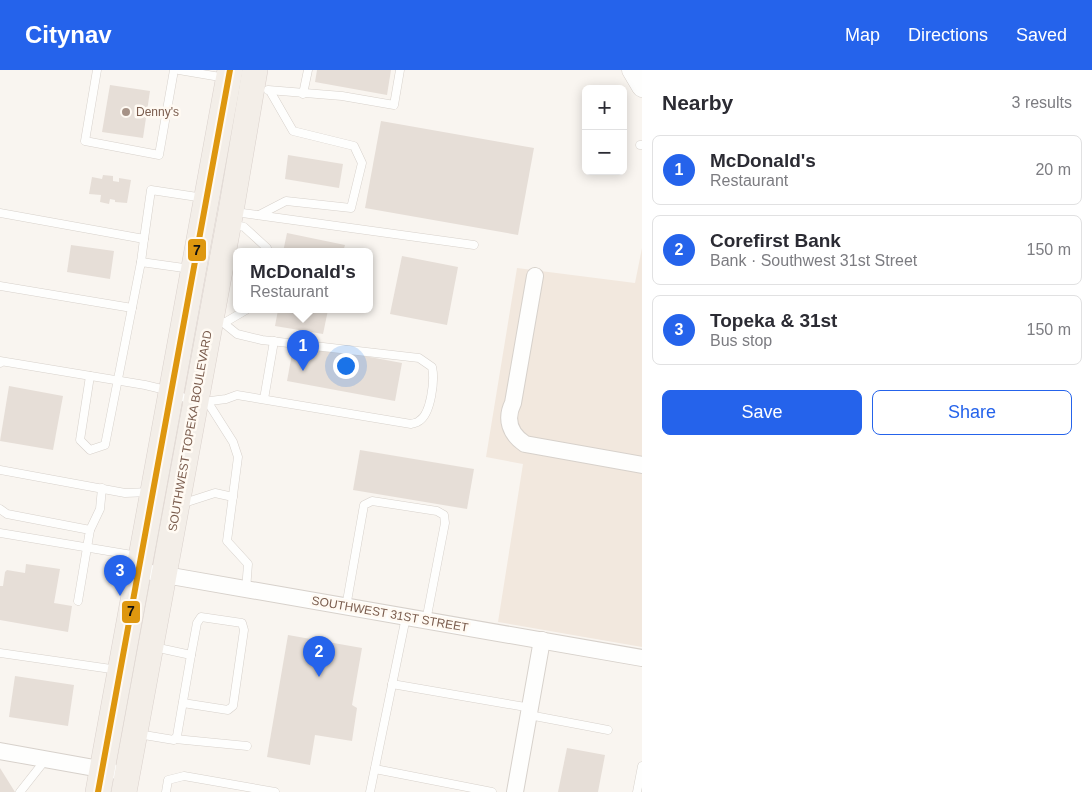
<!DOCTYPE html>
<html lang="en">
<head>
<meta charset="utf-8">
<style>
	body { margin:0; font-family:Helvetica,sans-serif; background:#f7f7f7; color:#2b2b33 }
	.controls { position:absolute; right:15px; top:15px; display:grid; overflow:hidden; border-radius:8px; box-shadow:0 2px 12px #0003 }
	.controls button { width:45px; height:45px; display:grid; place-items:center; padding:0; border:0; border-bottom:1px solid #e1e1e2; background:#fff; color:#2b2b33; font:25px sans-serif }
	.you { position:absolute; left:345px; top:295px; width:18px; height:18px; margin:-12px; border:4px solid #fff; border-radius:50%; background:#1a73e8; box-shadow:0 0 0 8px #1a73e833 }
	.badge { display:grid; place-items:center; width:32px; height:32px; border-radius:50%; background:#2563eb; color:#fff; font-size:16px; font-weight:700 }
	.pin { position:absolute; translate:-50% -41px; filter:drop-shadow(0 1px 2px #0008) }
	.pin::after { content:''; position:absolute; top:26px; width:18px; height:15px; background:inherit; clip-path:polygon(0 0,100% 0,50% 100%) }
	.popup { position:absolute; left:233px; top:178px; width:140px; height:65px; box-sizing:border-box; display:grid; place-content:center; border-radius:8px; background:#fff; filter:drop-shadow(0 1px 4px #0005); font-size:16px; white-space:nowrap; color:#7c7c81 }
	.popup b { font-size:19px; color:#2b2b33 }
	.popup::after { content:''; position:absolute; left:50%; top:100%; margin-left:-10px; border:10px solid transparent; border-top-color:#fff }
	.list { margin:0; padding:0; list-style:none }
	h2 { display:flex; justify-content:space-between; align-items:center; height:65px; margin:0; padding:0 20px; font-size:21px }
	h2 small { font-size:16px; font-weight:400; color:#7c7c81 }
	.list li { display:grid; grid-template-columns:32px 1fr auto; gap:15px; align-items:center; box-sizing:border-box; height:70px; margin:0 10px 10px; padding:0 10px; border:1px solid #e1e1e2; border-radius:8px }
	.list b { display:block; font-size:19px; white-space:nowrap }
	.list p { margin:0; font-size:16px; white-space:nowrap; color:#7c7c81 }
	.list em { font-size:16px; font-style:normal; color:#7c7c81 }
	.actions { display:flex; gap:10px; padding:15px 20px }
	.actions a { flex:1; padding:11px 0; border:1px solid #2563eb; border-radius:8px; text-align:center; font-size:18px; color:#2563eb }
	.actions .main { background:#2563eb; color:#fff }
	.map { position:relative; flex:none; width:642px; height:722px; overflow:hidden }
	header { display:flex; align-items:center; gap:30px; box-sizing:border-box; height:70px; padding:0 25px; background:#2563eb; color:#fff }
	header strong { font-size:24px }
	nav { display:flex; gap:28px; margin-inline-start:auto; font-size:18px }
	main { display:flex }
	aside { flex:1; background:#fff }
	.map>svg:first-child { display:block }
	.residential { fill:#f2e8de }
	.building { fill:#e6ded7 }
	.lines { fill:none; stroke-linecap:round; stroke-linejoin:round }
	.service-casing { stroke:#d7d1cb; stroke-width:9 }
	.minor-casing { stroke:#d7d1cb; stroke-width:18 }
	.tertiary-casing { stroke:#d7d1cb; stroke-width:21 }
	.primary-casing { stroke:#dad1cc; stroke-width:26 }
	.service { stroke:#fefefd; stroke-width:8 }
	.minor { stroke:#fefefd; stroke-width:16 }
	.tertiary { stroke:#fefefd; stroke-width:20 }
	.primary { stroke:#f3eee8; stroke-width:25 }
	.bus-1-casing { stroke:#fffaf3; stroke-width:10 }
	.bus-1 { stroke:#de970f; stroke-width:6 }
	.poi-dot { fill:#a69286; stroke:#fffaf3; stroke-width:2 }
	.labels { text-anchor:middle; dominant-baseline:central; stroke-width:5; stroke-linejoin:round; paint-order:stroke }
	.poi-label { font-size:12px; fill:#7a5c4d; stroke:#fffaf3; text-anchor:start }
	.street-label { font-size:12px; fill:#7a5c4d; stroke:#fffaf3 }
	.line-badge { stroke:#fffaf3; stroke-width:2 }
	.pale-badge-label { font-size:14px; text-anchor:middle; font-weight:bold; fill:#111 }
</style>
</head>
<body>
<header>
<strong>Citynav</strong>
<nav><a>Map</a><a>Directions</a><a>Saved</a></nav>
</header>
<main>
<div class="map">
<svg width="642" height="722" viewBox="0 0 642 722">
	<rect width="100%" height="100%" fill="#f9f5f0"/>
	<!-- residential -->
	<polygon class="residential" points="642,178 642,577 498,552 523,394 486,387 517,198 635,213"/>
	<!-- building -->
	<g class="building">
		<polygon points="317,0 391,0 387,25 315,12"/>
		<polygon points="110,15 150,21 143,68 102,62"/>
		<polygon points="381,51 534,78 518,165 365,138"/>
		<polygon points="288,85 343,94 339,118 285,109"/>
		<polygon points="103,105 113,106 113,111 119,112 119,108 131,110 127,133 115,132 115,130 110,129 109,134 100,132 101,125 89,124 92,107 102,109"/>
		<polygon points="287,163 345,175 343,182 283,182"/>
		<polygon points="71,175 114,181 110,209 67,202"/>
		<polygon points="402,186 458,197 447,255 390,244"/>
		<polygon points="278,240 328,240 323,264 275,256"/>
		<polygon points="294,273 402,293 395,331 287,311"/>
		<polygon points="9,316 63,326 53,380 0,371"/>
		<polygon points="360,380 474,399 467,439 353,420"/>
		<polygon points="26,494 60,499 54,533 72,536 68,562 0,550 0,516 3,516 5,502 7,500 25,503"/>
		<polygon points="288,565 362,578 352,635 357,638 352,671 315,665 310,695 267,687"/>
		<polygon points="15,606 74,615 68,656 9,647"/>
		<polygon points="567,678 605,685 598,722 558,722"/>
		<polygon points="0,698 15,722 0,722"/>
	</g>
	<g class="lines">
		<defs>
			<g id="service">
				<polyline points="97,0 85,71 159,85 174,0"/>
				<polyline points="179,0 226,8"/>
				<polyline points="268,20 342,26 394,35 400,0"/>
				<polyline points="303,24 308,0"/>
				<polyline points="640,75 642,75"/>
				<polyline points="235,142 474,175"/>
				<polyline points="0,143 144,169 151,120 204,128"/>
				<polyline points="259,145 286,131 351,138 362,93 354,76 293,61 270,21"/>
				<polyline points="232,154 244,157 267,178 268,182"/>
				<polyline points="141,192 144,169"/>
				<polyline points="0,216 132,238"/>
				<polyline points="224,253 246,240"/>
				<path d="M0 293V291L145 315 170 321 195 333 226 329 237 325 411 354C414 353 417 353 419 351 431 344 435 310 432 297L419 288 262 270 237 264 215 246"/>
				<polyline points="90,306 80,370 90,380 105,375 141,192 191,199"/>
				<polyline points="264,329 274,271"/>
				<polyline points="207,331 233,372 238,387 227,471 248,494 246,520"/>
				<polyline points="0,400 125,423 150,422"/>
				<polyline points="181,434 215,423 233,427"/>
				<polyline points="0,439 7,444 90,460 78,531"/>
				<polyline points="90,460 100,439 102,418"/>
				<polyline points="0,463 138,486"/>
				<polyline points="346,537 364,435 372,431 437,441 444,445 445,453 426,551"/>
				<polyline points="0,583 118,600"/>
				<polyline points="392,614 531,638"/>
				<polyline points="183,633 228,640 233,636 244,560 242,553 201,547 197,553 191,585"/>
				<polyline points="529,645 608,660"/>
				<polyline points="138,664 174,670 177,666 191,585 154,577"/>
				<polyline points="175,669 247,676"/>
				<polyline points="375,699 492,722"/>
				<polyline points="20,722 46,689"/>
				<polyline points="166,722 168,710 184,706 275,722"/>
				<polyline points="370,722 406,547"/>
				<polyline points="637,722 642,696"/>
			</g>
			<g id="minor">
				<path d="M535 206 513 333C505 349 510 364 525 374L642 395"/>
				<polyline points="154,503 642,588"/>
				<polyline points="0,681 111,701"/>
				<polyline points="515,722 542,570"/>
			</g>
			<polyline id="tertiary" points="632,0 642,17"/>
			<g id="primary">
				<polyline points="98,722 230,0"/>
				<polyline points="124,722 231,141 255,0"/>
			</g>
		</defs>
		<!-- service casing -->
		<use href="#service" class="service-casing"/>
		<!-- minor casing -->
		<use href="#minor" class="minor-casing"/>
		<!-- tertiary casing -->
		<use href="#tertiary" class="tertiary-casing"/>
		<!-- primary casing -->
		<use href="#primary" class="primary-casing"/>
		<!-- service -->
		<use href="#service" class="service"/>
		<!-- minor -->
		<use href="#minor" class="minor"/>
		<!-- tertiary -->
		<use href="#tertiary" class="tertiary"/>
		<!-- primary -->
		<use href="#primary" class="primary"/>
		<defs>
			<polyline id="bus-1" points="98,722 230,0"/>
		</defs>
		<!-- bus-1 casing -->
		<use href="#bus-1" class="bus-1-casing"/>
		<!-- bus-1 -->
		<use href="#bus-1" class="bus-1"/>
	</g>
	<!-- markers -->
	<circle class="poi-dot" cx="126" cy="42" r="5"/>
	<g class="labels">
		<!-- poi labels -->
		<g class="poi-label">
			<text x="136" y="42">Denny's</text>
		</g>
		<!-- street labels -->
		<g class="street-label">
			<text transform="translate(190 361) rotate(-80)">SOUTHWEST TOPEKA BOULEVARD</text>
			<text transform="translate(390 544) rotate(10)">SOUTHWEST 31ST STREET</text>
		</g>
	</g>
	<g class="line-badge">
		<rect x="187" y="168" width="20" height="24" rx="5" fill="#de970f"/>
		<rect x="121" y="530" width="20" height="24" rx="5" fill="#de970f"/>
	</g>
	<g class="pale-badge-label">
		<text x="197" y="185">7</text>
		<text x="131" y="546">7</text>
	</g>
</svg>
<div class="controls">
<button>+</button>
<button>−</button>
</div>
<div class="you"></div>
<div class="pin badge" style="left:303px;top:301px">1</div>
<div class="popup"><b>McDonald's</b>Restaurant</div>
<div class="pin badge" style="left:319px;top:607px">2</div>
<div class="pin badge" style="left:120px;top:526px">3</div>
</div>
<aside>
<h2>Nearby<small>3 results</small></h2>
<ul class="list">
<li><span class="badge">1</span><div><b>McDonald's</b><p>Restaurant</p></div><em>20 m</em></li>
<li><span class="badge">2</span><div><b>Corefirst Bank</b><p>Bank · Southwest 31st Street</p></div><em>150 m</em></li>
<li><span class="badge">3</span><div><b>Topeka &amp; 31st</b><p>Bus stop</p></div><em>150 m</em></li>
</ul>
<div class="actions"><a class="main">Save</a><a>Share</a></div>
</aside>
</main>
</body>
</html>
